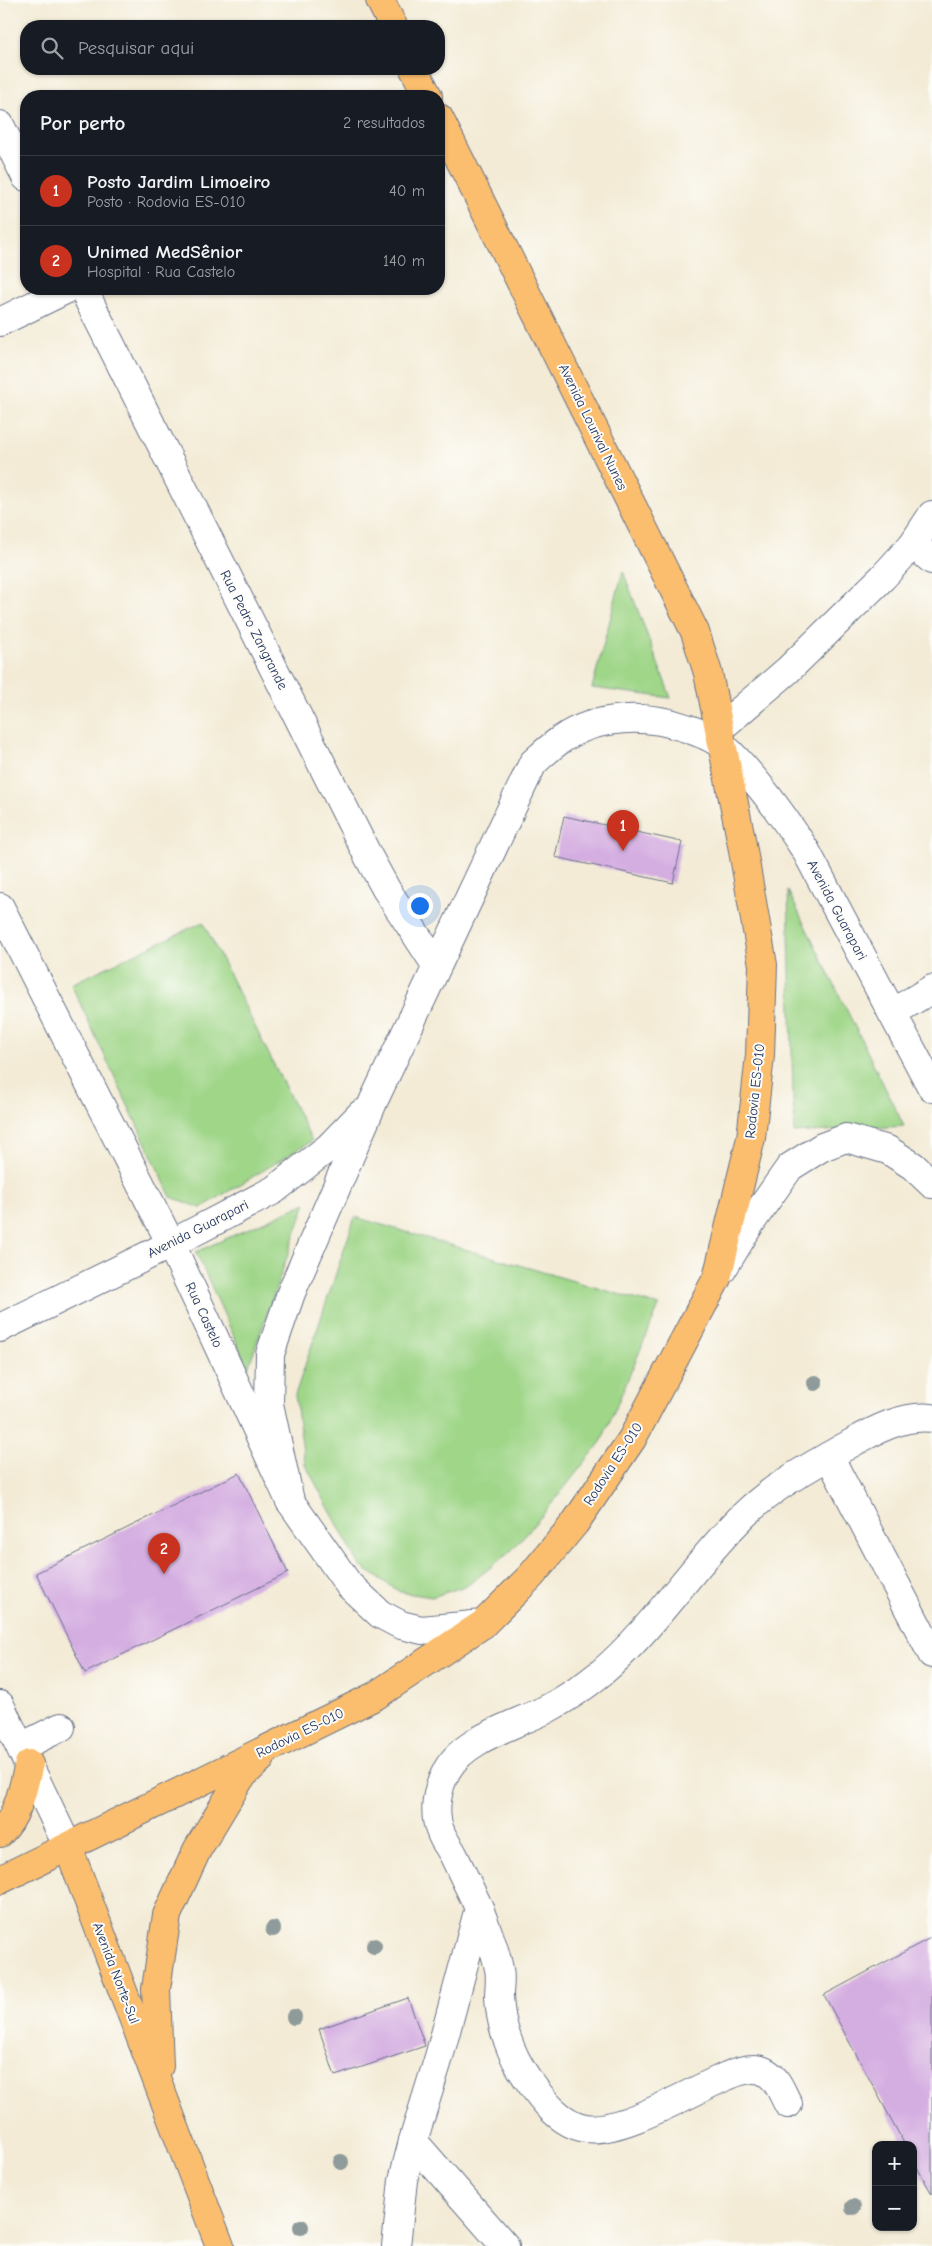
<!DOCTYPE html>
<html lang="pt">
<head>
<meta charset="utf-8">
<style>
	body { margin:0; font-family:"Comic Neue",sans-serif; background:#20242c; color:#f1f3f6 }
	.controls { position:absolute; right:15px; bottom:15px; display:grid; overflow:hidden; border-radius:10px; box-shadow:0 1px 4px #0004 }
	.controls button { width:45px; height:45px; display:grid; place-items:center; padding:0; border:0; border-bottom:1px solid #363941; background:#171b24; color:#f1f3f6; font:25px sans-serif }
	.you { position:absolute; left:419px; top:905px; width:18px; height:18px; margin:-12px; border:4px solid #fff; border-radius:50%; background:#1a73e8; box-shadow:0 0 0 8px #1a73e833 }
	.badge { display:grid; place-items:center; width:32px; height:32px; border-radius:50%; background:#c8321e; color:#fff; font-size:16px; font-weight:700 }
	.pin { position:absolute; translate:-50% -41px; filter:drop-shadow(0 1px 2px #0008) }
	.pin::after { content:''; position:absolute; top:26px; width:18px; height:15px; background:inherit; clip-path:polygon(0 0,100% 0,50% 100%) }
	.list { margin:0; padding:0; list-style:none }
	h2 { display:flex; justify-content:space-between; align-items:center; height:65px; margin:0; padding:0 20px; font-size:21px }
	h2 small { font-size:16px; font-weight:400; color:#9ea1a6 }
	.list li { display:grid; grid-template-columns:32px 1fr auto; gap:15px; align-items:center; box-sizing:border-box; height:70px; padding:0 20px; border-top:1px solid #363941 }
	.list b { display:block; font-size:19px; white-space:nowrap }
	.list p { margin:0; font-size:16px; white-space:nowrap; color:#9ea1a6 }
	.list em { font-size:16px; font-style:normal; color:#9ea1a6 }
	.icon { flex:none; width:28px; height:28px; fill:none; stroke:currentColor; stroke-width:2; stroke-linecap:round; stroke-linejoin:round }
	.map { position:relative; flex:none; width:932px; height:2246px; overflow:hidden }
	.search { position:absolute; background:#171b24; box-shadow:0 1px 4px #0004; left:20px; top:20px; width:425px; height:55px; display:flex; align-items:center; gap:12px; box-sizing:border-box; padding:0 18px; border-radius:20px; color:#9ea1a6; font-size:19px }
	.panel { position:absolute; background:#171b24; box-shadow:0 1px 4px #0004; left:20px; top:90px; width:425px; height:205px; border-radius:20px }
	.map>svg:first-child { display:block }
	.green { fill:#9fd688; stroke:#5d8273 }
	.building { fill:#d4ade1 }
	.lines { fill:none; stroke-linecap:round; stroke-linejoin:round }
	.minor-casing { stroke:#677188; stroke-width:30 }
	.major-casing { stroke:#677188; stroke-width:30 }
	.minor { stroke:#fff; stroke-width:28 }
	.major { stroke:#fbbe6e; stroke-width:28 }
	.tree { fill:#8e9b9a }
	.labels { text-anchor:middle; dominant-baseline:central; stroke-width:4; stroke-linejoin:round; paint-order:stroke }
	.street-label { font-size:14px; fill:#1b2f5e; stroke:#fdfcf7 }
</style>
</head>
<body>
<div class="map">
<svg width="932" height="2246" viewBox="0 0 932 2246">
	<rect width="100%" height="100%" fill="#fdfcf7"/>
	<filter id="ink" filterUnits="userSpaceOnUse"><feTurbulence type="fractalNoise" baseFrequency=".02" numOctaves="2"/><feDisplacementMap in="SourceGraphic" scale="10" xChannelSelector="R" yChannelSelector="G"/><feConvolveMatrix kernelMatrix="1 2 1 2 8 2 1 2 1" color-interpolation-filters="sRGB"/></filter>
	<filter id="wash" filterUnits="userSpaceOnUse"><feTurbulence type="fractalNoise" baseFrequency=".0096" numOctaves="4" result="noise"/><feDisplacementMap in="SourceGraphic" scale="20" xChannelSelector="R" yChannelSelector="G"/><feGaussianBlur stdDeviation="1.12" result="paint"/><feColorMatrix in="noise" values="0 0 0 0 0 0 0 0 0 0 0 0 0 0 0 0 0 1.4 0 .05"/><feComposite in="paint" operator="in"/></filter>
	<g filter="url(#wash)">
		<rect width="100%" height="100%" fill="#f3ebd6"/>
		<!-- green -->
		<g class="green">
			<polygon points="623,571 671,698 592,688"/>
			<polygon points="788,891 904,1126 794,1133"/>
			<polygon points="203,922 312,1141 201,1208 171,1197 71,984"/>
			<polygon points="306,1203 248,1368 196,1252"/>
			<polygon points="355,1217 659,1306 601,1442 545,1512 510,1552 468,1585 432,1597 400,1592 360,1566 305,1464 295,1395"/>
		</g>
		<g id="blocks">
			<!-- building -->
			<g class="building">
				<polygon points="564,816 682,842 673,883 555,857"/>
				<polygon points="239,1473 288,1573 85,1673 36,1573"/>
				<polygon points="932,1937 932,2194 913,2160 913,2145 905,2145 824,1995"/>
				<polygon points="408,1998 425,2046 335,2076 319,2029"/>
			</g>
		</g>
	</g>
	<g filter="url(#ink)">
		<use href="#blocks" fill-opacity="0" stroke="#677188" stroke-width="1"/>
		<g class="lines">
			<defs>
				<g id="minor">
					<polyline points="0,125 26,177"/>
					<polyline points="83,289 368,856 386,889 436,965"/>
					<polyline points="0,322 67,289"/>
					<polyline points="913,544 932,560"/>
					<polyline points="719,729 788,670 883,577 913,544 932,515"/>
					<polyline points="0,907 171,1244 290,1501 349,1585 380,1614 401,1625 422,1630 483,1624"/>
					<polyline points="892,1013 932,989"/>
					<polyline points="722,1270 750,1224 790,1167 822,1147 846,1138 888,1150 913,1166 932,1184"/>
					<polyline points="0,1328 171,1244 274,1190 329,1147 361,1114"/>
					<polyline points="829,1456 932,1654"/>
					<path d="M290 1501 269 1404 270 1354 291 1293 374 1100 533 763C542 755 551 746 562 739 597 715 647 714 686 728 698 732 714 738 723 746 755 776 782 814 806 851L932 1088"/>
					<polyline points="0,1705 68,1847"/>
					<polyline points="21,1747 61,1727"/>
					<path d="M479 1908C486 1928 495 1948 499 1969 501 1978 499 1987 499 1996 500 2024 510 2054 527 2078 541 2098 559 2124 586 2128 621 2134 693 2090 727 2076 738 2071 756 2065 767 2073 778 2079 782 2093 788 2104"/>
					<polyline points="413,2141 505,2246"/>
					<path d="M396 2246 403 2180 413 2141 439 2057 479 1908C471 1891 462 1873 454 1856 450 1848 444 1841 441 1833 432 1813 437 1788 447 1770 465 1738 516 1725 547 1709 566 1699 584 1687 601 1673 656 1626 693 1564 745 1514 775 1485 813 1465 850 1444 873 1431 904 1414 932 1418"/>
				</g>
				<g id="major">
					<polyline points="380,0 393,26"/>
					<polyline points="414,69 428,96"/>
					<path d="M0 1833C19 1815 23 1787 29 1764"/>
					<polyline points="68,1847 220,2246"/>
					<polyline points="0,1880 375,1696 483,1624 531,1576 575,1523 632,1439 717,1278 751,1138 760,1055 763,965 741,839 708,673 695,632 439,118"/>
					<polyline points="159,2066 156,1989 167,1915 197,1850 241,1777 261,1758"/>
				</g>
			</defs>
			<!-- minor casing -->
			<use href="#minor" class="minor-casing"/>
			<!-- major casing -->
			<use href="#major" class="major-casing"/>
			<!-- minor -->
			<use href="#minor" class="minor"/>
			<!-- major -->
			<use href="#major" class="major"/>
		</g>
		<!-- trees -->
		<g class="tree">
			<circle cx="815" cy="1383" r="8"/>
			<circle cx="273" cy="1929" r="8"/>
			<circle cx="374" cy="1946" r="8"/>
			<circle cx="294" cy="2017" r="8"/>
			<circle cx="341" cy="2162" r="8"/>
			<circle cx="853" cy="2207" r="8"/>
			<circle cx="301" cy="2227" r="8"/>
		</g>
	</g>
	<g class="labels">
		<!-- street labels -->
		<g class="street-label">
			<text transform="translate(593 427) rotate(64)">Avenida Lourival Nunes</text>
			<text transform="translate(254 630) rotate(63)">Rua Pedro Zangrande</text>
			<text transform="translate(837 910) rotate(62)">Avenida Guarapari</text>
			<text transform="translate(755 1091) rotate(-84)">Rodovia ES-010</text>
			<text transform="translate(198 1229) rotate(-27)">Avenida Guarapari</text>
			<text transform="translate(204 1315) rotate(65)">Rua Castelo</text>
			<text transform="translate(613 1464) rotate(-57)">Rodovia ES-010</text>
			<text transform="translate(300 1733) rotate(-26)">Rodovia ES-010</text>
			<text transform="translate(116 1973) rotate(69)">Avenida Norte-Sul</text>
		</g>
	</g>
</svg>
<div class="controls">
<button>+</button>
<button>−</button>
</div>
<div class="you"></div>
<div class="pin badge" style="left:623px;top:851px">1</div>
<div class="pin badge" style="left:164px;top:1574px">2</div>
<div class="search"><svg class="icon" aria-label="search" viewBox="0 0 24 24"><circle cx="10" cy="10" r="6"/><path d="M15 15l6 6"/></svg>Pesquisar aqui</div>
<section class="panel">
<h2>Por perto<small>2 resultados</small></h2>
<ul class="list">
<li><span class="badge">1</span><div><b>Posto Jardim Limoeiro</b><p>Posto · Rodovia ES-010</p></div><em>40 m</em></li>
<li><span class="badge">2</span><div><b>Unimed MedSênior</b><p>Hospital · Rua Castelo</p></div><em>140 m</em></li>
</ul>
</section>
</div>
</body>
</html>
